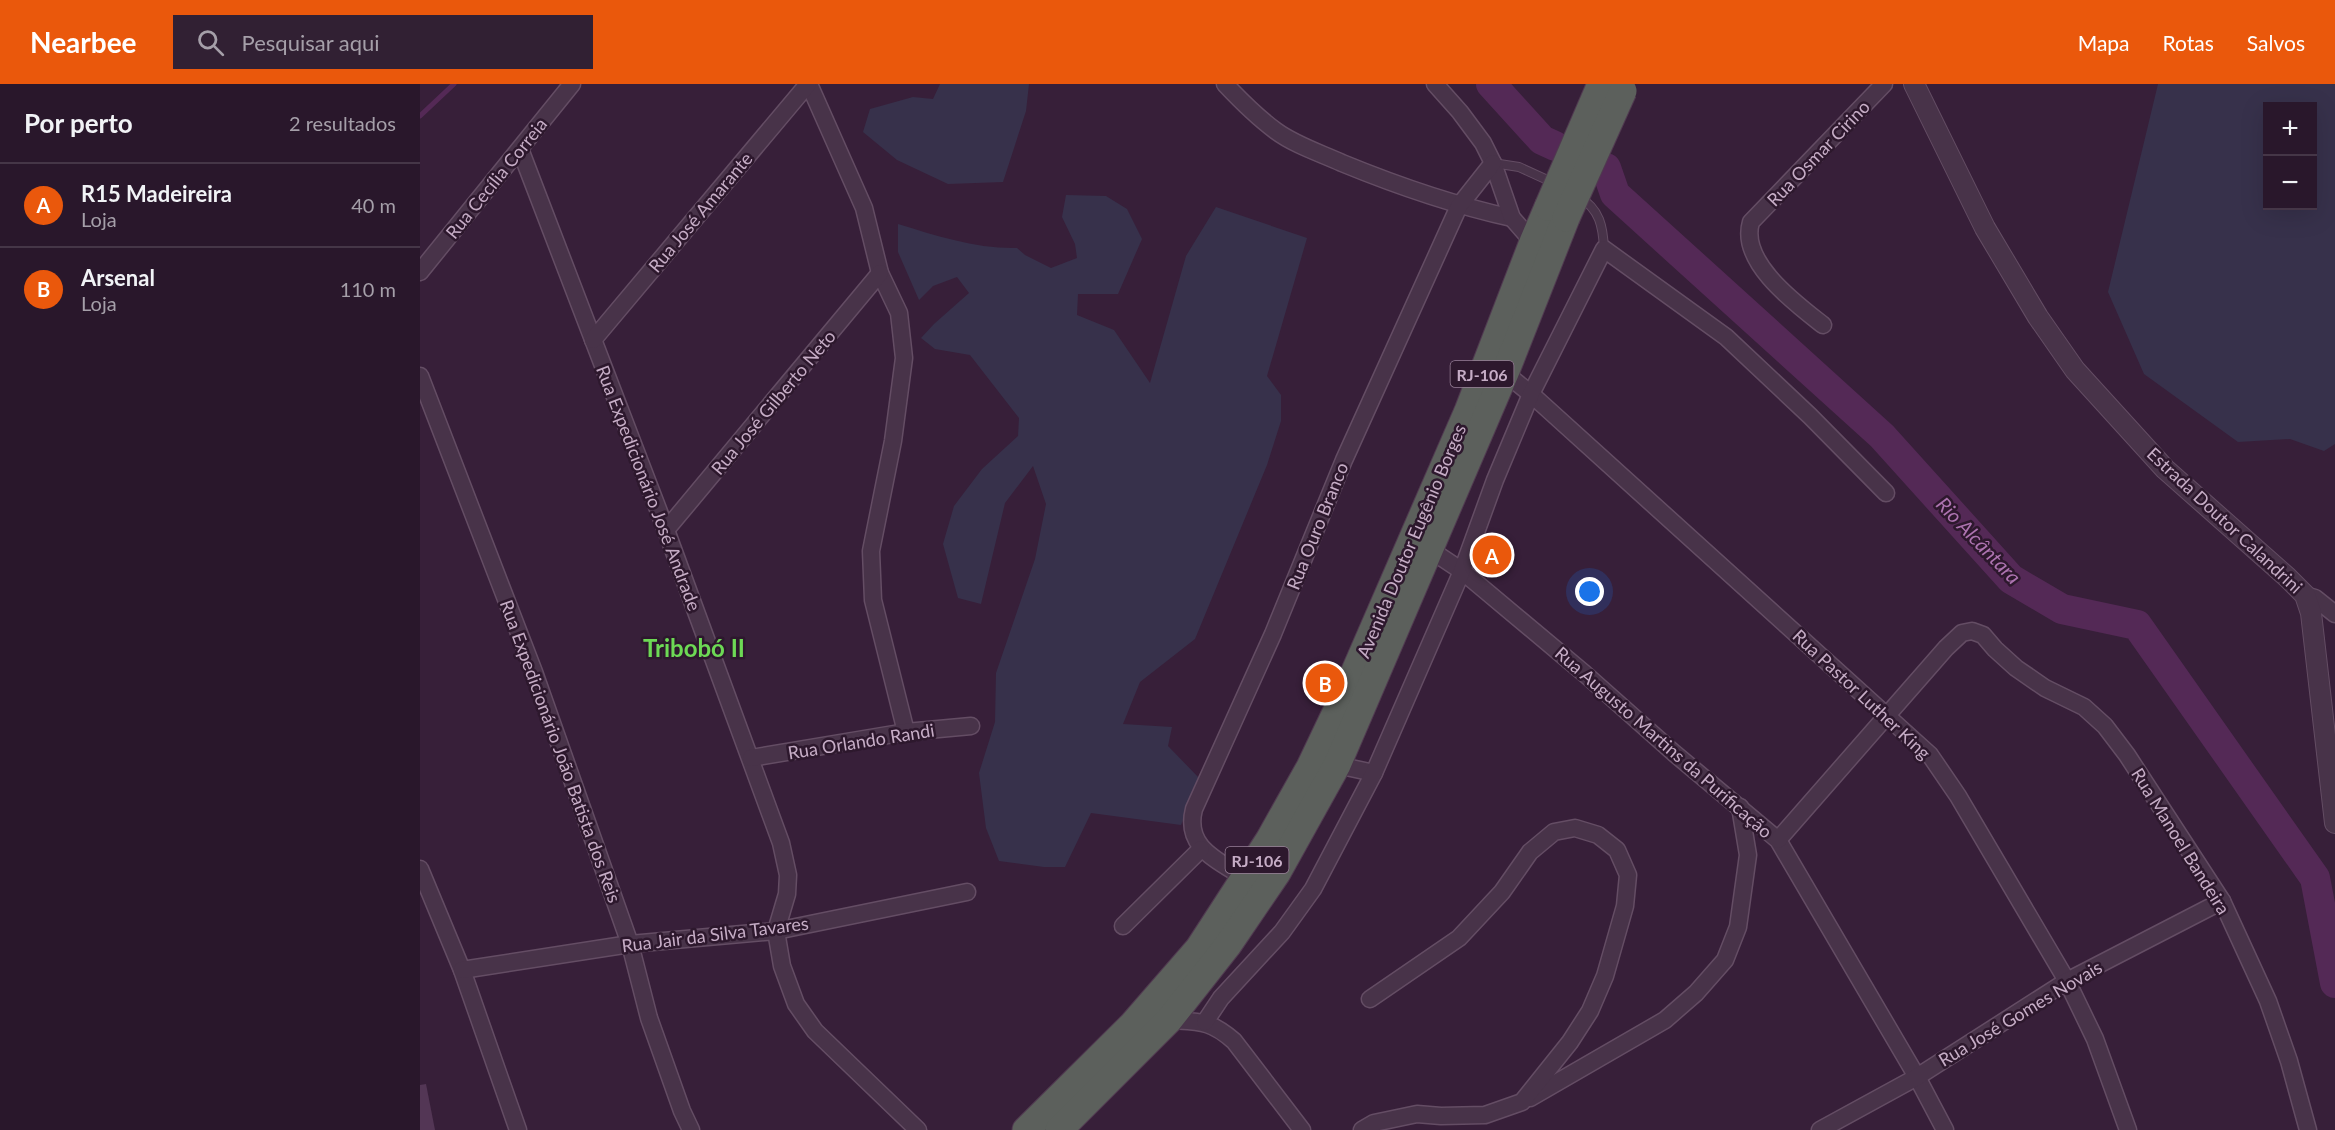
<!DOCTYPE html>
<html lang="pt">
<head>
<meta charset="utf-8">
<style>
	body { margin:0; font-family:Lato,sans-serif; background:#312033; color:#f1f3f6 }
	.controls { position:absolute; right:18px; top:18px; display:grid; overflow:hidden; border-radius:0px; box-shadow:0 6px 24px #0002 }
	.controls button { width:54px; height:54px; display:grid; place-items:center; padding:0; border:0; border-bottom:2px solid #453647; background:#29172b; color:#f1f3f6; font:30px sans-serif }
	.you { position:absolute; left:1170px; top:508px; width:21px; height:21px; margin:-15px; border:4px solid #fff; border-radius:50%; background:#1a73e8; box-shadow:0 0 0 9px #1a73e833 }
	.badge { display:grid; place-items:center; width:39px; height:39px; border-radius:50%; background:#ea580c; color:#fff; font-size:20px; font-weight:700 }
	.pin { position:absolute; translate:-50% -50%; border:3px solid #fff; box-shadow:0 2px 6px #0006 }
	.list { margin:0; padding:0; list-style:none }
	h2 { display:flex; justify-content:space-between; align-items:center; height:78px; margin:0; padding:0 24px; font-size:26px }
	h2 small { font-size:20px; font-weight:400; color:#a59fa9 }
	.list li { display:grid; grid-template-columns:39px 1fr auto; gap:18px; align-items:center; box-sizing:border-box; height:84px; padding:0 24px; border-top:2px solid #453647 }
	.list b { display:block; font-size:22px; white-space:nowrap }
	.list p { margin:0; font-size:20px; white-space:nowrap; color:#a59fa9 }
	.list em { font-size:20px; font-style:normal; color:#a59fa9 }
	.icon { flex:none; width:33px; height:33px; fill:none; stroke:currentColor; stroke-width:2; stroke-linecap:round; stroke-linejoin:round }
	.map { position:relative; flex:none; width:1915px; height:1046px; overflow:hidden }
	header { display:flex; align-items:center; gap:36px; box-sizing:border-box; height:84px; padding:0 30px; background:#ea580c; color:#fff }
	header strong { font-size:28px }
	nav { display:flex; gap:33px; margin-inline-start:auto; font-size:21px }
	.search { width:420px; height:54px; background:#312033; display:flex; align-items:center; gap:15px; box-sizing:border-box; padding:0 21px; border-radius:0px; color:#a59fa9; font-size:22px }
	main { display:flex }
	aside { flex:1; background:#29172b }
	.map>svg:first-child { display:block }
	.green { fill:#37314b; fill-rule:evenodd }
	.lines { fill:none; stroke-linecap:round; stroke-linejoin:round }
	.stream { stroke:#542956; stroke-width:5 }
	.river { stroke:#542956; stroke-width:30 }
	.building { fill:#533655 }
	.service-casing { stroke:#644d64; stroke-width:10 }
	.minor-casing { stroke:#644d64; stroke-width:19 }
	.tertiary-casing { stroke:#644d64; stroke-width:22 }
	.trunk-casing { stroke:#503a50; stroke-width:29 }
	.service { stroke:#483349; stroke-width:8 }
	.minor { stroke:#483349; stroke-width:16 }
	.tertiary { stroke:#483349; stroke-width:20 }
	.trunk { stroke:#5c605c; stroke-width:27 }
	.trunk-bridge-casing { stroke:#503a50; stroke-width:29; stroke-linecap:butt }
	.trunk-bridge { stroke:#5c605c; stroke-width:27 }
	.labels { text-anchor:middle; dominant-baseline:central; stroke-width:5; stroke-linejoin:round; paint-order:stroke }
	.shield { fill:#2d182d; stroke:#988098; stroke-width:1.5 }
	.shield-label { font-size:16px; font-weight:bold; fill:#c6adc6 }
	.street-label { font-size:18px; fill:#c6adc6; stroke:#2d182d }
	.water-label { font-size:20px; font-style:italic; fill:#ad73b0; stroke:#2d182d }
	.district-label { font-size:24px; font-weight:bold; fill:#6dd955; stroke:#2d182d }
</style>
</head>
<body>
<header>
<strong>Nearbee</strong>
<div class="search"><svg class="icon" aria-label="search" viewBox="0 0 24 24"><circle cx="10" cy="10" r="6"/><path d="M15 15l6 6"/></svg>Pesquisar aqui</div>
<nav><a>Mapa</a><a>Rotas</a><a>Salvos</a></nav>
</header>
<main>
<aside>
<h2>Por perto<small>2 resultados</small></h2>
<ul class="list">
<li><span class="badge">A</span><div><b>R15 Madeireira</b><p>Loja</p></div><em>40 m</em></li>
<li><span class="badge">B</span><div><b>Arsenal</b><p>Loja</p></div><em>110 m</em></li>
</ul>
</aside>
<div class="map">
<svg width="1915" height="1046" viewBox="0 0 1915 1046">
	<rect width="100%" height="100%" fill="#371f39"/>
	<!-- green -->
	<g class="green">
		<polygon points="520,0 609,0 606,27 583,98 528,100 477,76 443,48 450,25 493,13 513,15"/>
		<path d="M1738 0H1915V360L1904 367 1870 355 1818 358 1724 290 1688 208ZM1848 22H1892V122H1848Z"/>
		<path d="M646 111 686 112 707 125 722 155 698 210H658L657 231 694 246 730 299 766 172 796 123 887 154 847 292 861 311V337L847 381 775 555 720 598 703 640 752 643 748 662 780 695 761 741 671 729 645 783H624L579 777 566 744 559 689 575 638 576 589 615 475 626 420 613 382 585 419 561 520 538 514 523 460 534 422 562 385 598 352 599 334 550 271 515 265 501 254 514 240 549 209 537 193 513 202 499 216 478 168V140C517 152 557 165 597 164L605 171 631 184 657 174 655 160 642 133Z"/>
	</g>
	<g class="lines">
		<!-- stream -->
		<polyline class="stream" points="0,32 34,0"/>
		<!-- river -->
		<g class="river">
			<polyline points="1071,0 1122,56 1135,62"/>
			<polyline points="1186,84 1195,110 1462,352 1591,495 1642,525 1717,541 1895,794 1915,899"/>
		</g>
	</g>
	<!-- building -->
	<polygon class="building" points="6,1000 15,1046 0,1046 0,1001"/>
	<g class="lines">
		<defs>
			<g id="service">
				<polyline points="1073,79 1099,83 1134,99"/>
				<path d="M1159 113C1180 125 1183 143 1184 165"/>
			</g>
			<g id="minor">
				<polyline points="389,0 444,124 460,189 479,229 484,274 473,357 451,467 453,516 486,648"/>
				<path d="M805 0C821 17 837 33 856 47 875 61 900 69 922 79 978 102 1033 121 1092 134"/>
				<polyline points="1015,0 1040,28 1063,59 1073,79 1092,134 1113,158"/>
				<polyline points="100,65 246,446 361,759 368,791 367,810 356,847 362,882 376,920 395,947 498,1046"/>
				<polyline points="0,188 152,0"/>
				<path d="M1403 241C1375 219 1319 178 1331 138L1464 0"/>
				<polyline points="173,256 388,0"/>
				<polyline points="1085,289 1111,310 1510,671 1538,712 1647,897 1675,955 1708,1046"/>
				<polyline points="0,292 114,588 210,860 229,934 262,1027 271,1046"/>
				<polyline points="246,446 460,189"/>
				<polyline points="1009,465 1042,487 1165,590 1254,669 1358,756 1497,993 1525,1046"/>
				<polyline points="1885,511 1895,514 1915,530"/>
				<polyline points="331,674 486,648 551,642"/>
				<polyline points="917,681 954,689"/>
				<polyline points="1358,756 1526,564 1542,549 1552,547 1563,551 1575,565 1596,584 1625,604 1664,623 1685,642 1707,671 1802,817 1848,917 1869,977 1888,1046"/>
				<polyline points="0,785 42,886 98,1046"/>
				<path d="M826 795C798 776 764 764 774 725L853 550 924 376 1039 122 1073 79"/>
				<polyline points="703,842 781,765"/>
				<polyline points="42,886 210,860 356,847 547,808"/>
				<path d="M749 936C780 938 790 936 814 957L882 1046"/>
				<polyline points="785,938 801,914 862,848 893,805 954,689 1042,487 1075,396 1111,310 1184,165 1306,253 1390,332 1466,409"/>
				<polyline points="1110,1014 1245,936 1276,909 1305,876 1318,843 1328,771 1320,723"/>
				<polyline points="942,1046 954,1039 997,1030 1021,1032 1065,1031 1102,1018 1150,958 1170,927 1185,892 1205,822 1208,791 1197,766 1178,751 1155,744 1134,748 1110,768 1082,808 1039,854 950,915"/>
				<polyline points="1400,1046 1497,993 1647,897 1802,817"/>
			</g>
			<polyline id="tertiary" points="1494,0 1565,144 1618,233 1655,286 1745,385 1867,493 1885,511 1891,529 1915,739"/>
			<g id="trunk">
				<polyline points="606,1046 712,941 779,864 849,756 890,683 929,601 1048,327 1113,158 1128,123"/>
				<polyline points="639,1046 749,936 808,861 857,789 917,681 1085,289 1146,134"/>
			</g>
		</defs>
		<!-- service casing -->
		<use href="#service" class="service-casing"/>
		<!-- minor casing -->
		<use href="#minor" class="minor-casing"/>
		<!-- tertiary casing -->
		<use href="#tertiary" class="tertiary-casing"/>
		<!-- trunk casing -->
		<use href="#trunk" class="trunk-casing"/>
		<!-- service -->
		<use href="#service" class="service"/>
		<!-- minor -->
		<use href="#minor" class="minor"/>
		<!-- tertiary -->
		<use href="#tertiary" class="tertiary"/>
		<!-- trunk -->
		<use href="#trunk" class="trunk"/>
		<defs>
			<g id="trunk-bridge">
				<polyline points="1128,123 1181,0"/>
				<polyline points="1146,134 1203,7"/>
			</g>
		</defs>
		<!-- trunk-bridge casing -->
		<use href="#trunk-bridge" class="trunk-bridge-casing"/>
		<!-- trunk-bridge -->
		<use href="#trunk-bridge" class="trunk-bridge"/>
	</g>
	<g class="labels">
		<!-- shield labels -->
		<g class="shield">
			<rect x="1030.5" y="277" width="63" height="26" rx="4.5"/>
			<rect x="805.5" y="763" width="63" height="26" rx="4.5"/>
		</g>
		<g class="shield-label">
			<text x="1062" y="290">RJ-106</text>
			<text x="837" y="776">RJ-106</text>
		</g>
		<!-- street labels -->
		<g class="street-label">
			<text transform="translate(1398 69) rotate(-46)">Rua Osmar Cirino</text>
			<text transform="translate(76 94) rotate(-51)">Rua Cecília Correia</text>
			<text transform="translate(280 128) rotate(-50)">Rua José Amarante</text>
			<text transform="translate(353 318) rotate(-50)">Rua José Gilberto Neto</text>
			<text transform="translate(229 404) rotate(69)">Rua Expedicionário José Andrade</text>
			<text transform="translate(1805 436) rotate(43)">Estrada Doutor Calandrini</text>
			<text transform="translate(897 442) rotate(-68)">Rua Ouro Branco</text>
			<text transform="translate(991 457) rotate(-67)">Avenida Doutor Eugênio Borges</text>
			<text transform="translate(1442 610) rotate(43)">Rua Pastor Luther King</text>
			<text transform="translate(441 657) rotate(-9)">Rua Orlando Randi</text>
			<text transform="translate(1244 658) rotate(41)">Rua Augusto Martins da Purificação</text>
			<text transform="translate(141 667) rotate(70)">Rua Expedicionário João Batista dos Reis</text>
			<text transform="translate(1761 757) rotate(58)">Rua Manoel Bandeira</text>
			<text transform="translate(295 850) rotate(-7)">Rua Jair da Silva Tavares</text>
			<text transform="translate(1600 929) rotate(-31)">Rua José Gomes Novais</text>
		</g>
		<!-- water labels -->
		<g class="water-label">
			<text transform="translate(1559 456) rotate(46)">Rio Alcântara</text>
		</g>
		<!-- district labels -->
		<g class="district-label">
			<text x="274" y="563">Tribobó II</text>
		</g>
	</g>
</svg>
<div class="controls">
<button>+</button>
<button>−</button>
</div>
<div class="you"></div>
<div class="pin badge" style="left:1072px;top:471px">A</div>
<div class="pin badge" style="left:905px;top:599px">B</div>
</div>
</main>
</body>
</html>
